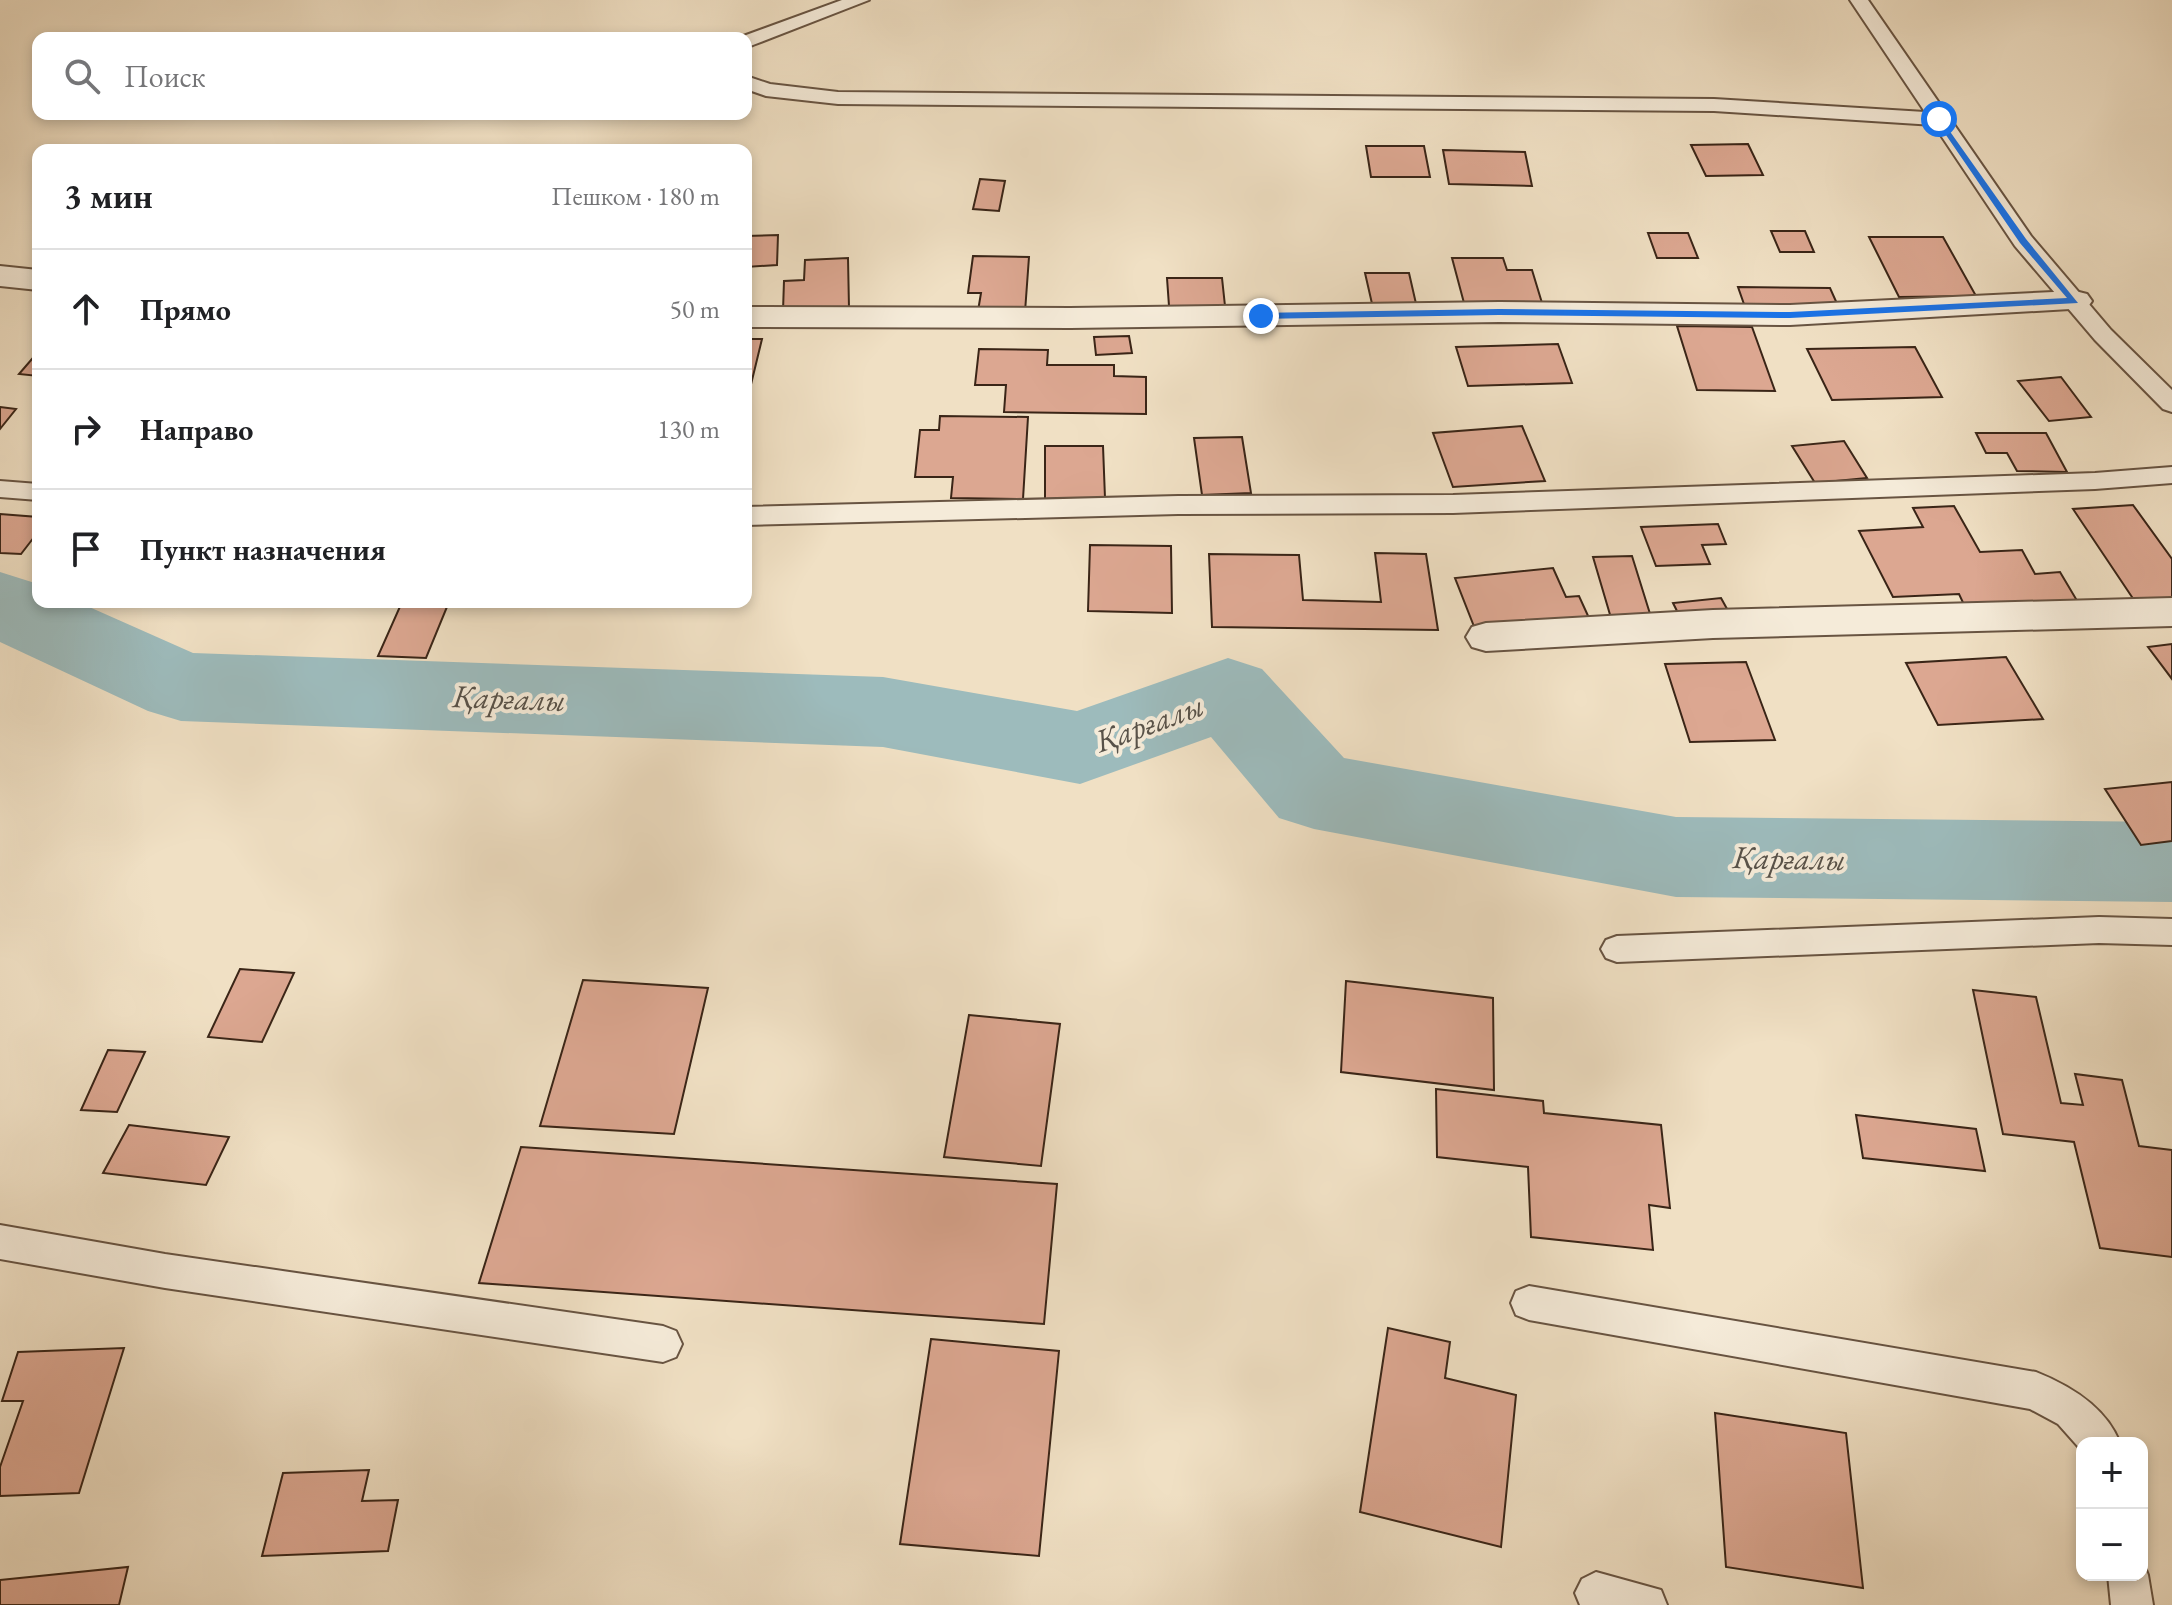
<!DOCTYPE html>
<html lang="ru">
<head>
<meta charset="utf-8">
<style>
	body { margin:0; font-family:"EB Garamond",serif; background:#f2f2f2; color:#202124 }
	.controls { position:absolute; right:24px; bottom:24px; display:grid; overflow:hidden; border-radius:16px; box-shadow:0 4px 12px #0003 }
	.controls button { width:72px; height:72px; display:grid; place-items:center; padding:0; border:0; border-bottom:2px solid #e0e0e0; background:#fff; color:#202124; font:40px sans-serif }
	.stop { position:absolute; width:24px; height:24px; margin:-18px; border:6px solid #1a73e8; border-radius:50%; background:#fff }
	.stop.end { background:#1a73e8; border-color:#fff; box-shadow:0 2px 8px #0008 }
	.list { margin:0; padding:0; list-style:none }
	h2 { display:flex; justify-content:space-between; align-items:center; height:104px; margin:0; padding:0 32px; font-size:34px }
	h2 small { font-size:26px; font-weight:400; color:#757577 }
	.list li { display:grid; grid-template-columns:52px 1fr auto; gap:24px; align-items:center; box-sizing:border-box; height:120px; padding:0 32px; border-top:2px solid #e0e0e0 }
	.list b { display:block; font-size:30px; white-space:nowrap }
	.list em { font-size:26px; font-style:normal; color:#757577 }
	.icon { flex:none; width:44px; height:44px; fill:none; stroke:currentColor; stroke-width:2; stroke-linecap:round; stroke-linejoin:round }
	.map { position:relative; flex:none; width:2172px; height:1605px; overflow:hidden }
	.search { position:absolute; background:#fff; box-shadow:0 4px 12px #0003; left:32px; top:32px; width:720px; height:88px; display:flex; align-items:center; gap:20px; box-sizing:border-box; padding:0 28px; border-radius:16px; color:#757577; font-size:30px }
	.panel { position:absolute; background:#fff; box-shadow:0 4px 12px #0003; left:32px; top:144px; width:720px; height:464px; border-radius:16px }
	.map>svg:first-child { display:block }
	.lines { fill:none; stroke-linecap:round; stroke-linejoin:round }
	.river { fill:#9dbbbc; fill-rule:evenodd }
	.building { fill:#dca791; stroke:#3a2517; stroke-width:2 }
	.service-casing { stroke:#685442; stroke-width:4 }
	.minor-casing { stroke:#685442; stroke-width:4 }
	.service { fill:#f5ebd9; fill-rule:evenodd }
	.minor { fill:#f5ebd9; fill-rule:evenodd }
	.route { fill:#1a73e8 }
	.labels { text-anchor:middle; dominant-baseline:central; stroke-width:8; stroke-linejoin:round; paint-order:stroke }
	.water-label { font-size:32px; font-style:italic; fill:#585249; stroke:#f5ebd9 }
</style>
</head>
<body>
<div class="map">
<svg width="2172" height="1605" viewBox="0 0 2172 1605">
	<rect width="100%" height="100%" fill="#f0e0c4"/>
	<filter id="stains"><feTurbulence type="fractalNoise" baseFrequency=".0025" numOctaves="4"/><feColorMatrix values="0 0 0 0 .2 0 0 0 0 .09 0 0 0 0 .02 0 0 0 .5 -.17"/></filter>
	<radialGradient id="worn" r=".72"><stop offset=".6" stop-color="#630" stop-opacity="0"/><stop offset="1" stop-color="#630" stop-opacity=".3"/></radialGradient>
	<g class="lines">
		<!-- river -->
		<polygon class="river" points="0,572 38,584 38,602 78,602 193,653 883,677 1077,711 1228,658 1262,669 1344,758 1676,817 2172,822 2172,902 1676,897 1314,829 1279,818 1211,737 1080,784 883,747 181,721 148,711 0,642"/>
	</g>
	<!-- building -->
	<g class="building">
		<polygon points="1748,144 1763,175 1706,176 1691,145"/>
		<polygon points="1366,146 1424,146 1430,177 1371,177"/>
		<polygon points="1443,150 1525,152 1532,186 1449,184"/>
		<polygon points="980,179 1005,181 999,211 973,209"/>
		<polygon points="1771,231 1805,231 1814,252 1780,252"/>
		<polygon points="1648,233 1688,233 1698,258 1657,258"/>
		<polygon points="778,235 777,265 746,267 746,236"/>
		<polygon points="1869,237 1943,237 1976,296 1899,297"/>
		<polygon points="973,256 1029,257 1025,312 978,311 981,293 968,293"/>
		<polygon points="848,258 849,308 783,311 784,281 804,280 805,260"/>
		<polygon points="1452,258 1503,258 1507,270 1532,270 1542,303 1464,303"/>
		<polygon points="1365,273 1409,273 1417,308 1373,308"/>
		<polygon points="1167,278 1222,278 1225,306 1169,306"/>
		<polygon points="1738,287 1830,288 1839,308 1745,307"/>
		<polygon points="1677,326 1752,327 1775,391 1697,390"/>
		<polygon points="1129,336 1132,353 1096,355 1094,337"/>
		<polygon points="746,339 762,339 746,405"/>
		<polygon points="1558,344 1572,383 1468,386 1456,347"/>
		<polygon points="1915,347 1942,397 1832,400 1807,349"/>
		<polygon points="979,349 1048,350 1047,365 1114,365 1114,376 1146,377 1146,414 1004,412 1006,385 975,385"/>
		<polygon points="38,352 38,376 19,374"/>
		<polygon points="2061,377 2091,417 2049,421 2018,381"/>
		<polygon points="0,407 16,409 0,429"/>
		<polygon points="940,416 1028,417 1023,499 951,498 953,477 915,477 920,430 939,430"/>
		<polygon points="1522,426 1545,481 1453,487 1433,433"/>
		<polygon points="1976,433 2046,433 2067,472 2017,471 2007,453 1986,453"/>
		<polygon points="1242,437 1251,493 1202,495 1194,438"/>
		<polygon points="1844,441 1867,478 1815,483 1792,446"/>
		<polygon points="1045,446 1103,446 1105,498 1045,499"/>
		<polygon points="2133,505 2172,559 2172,604 2138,606 2073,509"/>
		<polygon points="1954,506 1980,552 2022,550 2035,574 2060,572 2079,604 1966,609 1959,594 1893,597 1859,531 1923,527 1913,508"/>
		<polygon points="0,514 38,517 38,532 21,554 0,553"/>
		<polygon points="1718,524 1726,544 1702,545 1710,564 1656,566 1641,527"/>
		<polygon points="1090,545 1171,546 1172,613 1088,611"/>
		<polygon points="1375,553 1426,554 1438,630 1212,627 1209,554 1299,555 1303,600 1381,602"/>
		<polygon points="1632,556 1651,617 1611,618 1593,557"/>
		<polygon points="1553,568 1566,597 1579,596 1589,618 1475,629 1455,578"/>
		<polygon points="1721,598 1732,618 1683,623 1673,603"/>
		<polygon points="402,602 449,602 426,658 378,656"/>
		<polygon points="2172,644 2172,679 2148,647"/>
		<polygon points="2006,657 2043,719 1938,725 1906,663"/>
		<polygon points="1746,662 1775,740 1690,742 1665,664"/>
		<polygon points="2172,782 2172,841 2141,845 2105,789"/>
		<polygon points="240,969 294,973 262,1042 208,1037"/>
		<polygon points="583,980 708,988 674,1134 540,1126"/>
		<polygon points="1346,981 1493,998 1494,1090 1341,1072"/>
		<polygon points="1973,990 2036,997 2061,1103 2083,1105 2075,1074 2122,1080 2139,1146 2172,1150 2172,1257 2100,1248 2074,1142 2003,1134"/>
		<polygon points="969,1015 1060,1024 1041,1166 944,1157"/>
		<polygon points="108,1050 145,1052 117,1112 81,1110"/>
		<polygon points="1436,1089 1543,1101 1544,1113 1661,1125 1670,1208 1649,1205 1653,1250 1531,1237 1528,1167 1437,1157"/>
		<polygon points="1856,1115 1976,1129 1985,1171 1863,1158"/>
		<polygon points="129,1125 229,1137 206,1185 103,1173"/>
		<polygon points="521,1147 1057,1184 1044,1324 479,1283"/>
		<polygon points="1388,1328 1450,1342 1445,1378 1516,1395 1501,1547 1360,1512"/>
		<polygon points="931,1339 1059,1351 1039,1556 900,1544"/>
		<polygon points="124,1348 79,1493 0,1496 0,1467 23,1401 2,1401 18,1352"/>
		<polygon points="1715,1413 1846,1433 1863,1588 1726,1567"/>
		<polygon points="369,1470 362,1501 398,1500 388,1551 262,1556 283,1473"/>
		<polygon points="128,1567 119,1605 0,1605 0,1580"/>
	</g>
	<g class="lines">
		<defs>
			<g id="service">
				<polygon points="842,0 869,0 753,45 746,47 746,38 738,38"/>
				<polygon points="1850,0 1868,0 2031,236 2111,330 2172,390 2172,412 2163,409 2095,340 2015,246 1934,125 1714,111 838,104 766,96 746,89 746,76 770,84 838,92 1714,99 1925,112"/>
				<polygon points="2172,467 2172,483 2095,489 1453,513 1178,514 746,525 746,507 1178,496 1453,495 2095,473"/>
				<polygon points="0,481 38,484 38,500 0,497"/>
				<polygon points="2099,917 2172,919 2172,945 2099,943 1617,962 1606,958 1601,949 1606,940 1617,936"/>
				<polygon points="0,1225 165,1254 663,1326 676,1331 682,1344 676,1357 663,1362 165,1288 0,1259"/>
				<path d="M1529 1286 2036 1372C2071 1386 2106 1407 2120 1443H2082V1451L2058 1424 2030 1409 1529 1320 1516 1315 1511 1303 1516 1291Z"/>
				<polygon points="2142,1560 2148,1575 2153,1605 2111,1605 2108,1575 2142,1575"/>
				<polygon points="1596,1572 1661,1590 1667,1605 1580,1605 1575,1593 1582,1579"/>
			</g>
			<g id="minor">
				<polygon points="0,266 38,270 38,290 0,286"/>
				<polygon points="2075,291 2087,294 2092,301 2087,308 1790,325 1499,322 1070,328 746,327 746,307 1070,308 1499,302 1790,305"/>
				<polygon points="2172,598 2172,626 1713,638 1486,651 1472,647 1466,637 1472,627 1486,623 1713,610"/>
			</g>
		</defs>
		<!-- service casing -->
		<use href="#service" class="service-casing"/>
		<!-- minor casing -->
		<use href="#minor" class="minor-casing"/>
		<!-- service -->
		<use href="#service" class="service"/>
		<!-- minor -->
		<use href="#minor" class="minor"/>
	</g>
	<!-- route -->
	<polygon class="route" points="1939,116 2026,239 2078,303 1790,318 1499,315 1261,319 1256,316 1261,313 1499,309 1790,312 2067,298 2020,243 1935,119"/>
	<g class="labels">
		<!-- water labels -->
		<g class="water-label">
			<text transform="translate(509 698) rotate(2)">Қарғалы</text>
			<text transform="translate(1149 723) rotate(-20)">Қарғалы</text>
			<text transform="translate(1789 858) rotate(1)">Қарғалы</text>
		</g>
	</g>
	<rect width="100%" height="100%" filter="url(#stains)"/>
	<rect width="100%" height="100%" fill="url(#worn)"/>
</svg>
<div class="controls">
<button>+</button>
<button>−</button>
</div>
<div class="stop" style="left:1939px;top:119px"></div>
<div class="stop end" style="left:1261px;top:316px"></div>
<div class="search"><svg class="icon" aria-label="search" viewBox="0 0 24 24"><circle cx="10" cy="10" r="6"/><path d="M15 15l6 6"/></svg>Поиск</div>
<section class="panel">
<h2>3 мин<small>Пешком · 180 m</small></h2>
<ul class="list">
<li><svg class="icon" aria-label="ahead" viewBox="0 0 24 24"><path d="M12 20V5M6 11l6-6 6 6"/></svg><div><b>Прямо</b></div><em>50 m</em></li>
<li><svg class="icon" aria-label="right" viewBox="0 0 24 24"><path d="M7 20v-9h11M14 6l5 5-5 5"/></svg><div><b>Направо</b></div><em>130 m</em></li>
<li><svg class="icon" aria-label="arrive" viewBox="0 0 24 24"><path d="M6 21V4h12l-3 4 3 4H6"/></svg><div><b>Пункт назначения</b></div></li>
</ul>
</section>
</div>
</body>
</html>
